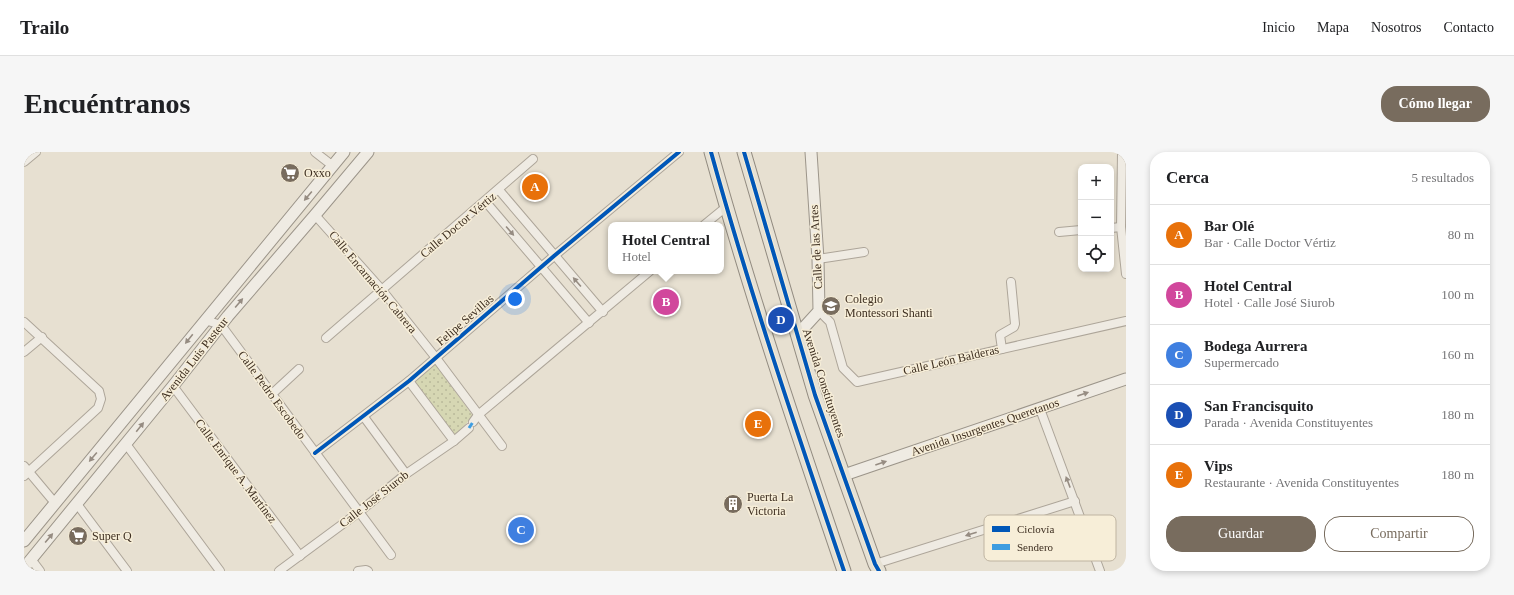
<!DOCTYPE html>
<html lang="es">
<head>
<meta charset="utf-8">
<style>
	body { margin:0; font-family:Georgia,serif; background:#f6f6f6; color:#202124 }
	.controls { position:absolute; right:12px; top:12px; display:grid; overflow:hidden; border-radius:8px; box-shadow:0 2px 6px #0003 }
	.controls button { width:36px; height:36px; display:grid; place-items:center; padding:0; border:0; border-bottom:1px solid #e0e0e0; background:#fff; color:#202124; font:20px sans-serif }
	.you { position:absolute; left:491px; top:147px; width:14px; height:14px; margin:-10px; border:3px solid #fff; border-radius:50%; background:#1a73e8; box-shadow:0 0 0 6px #1a73e833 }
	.badge { display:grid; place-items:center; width:26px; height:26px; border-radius:50%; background:#786c5e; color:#fff; font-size:13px; font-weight:700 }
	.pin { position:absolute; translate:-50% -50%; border:2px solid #fff; box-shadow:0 1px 4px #0006 }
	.popup { position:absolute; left:584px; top:70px; width:116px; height:52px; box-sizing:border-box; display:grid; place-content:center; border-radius:8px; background:#fff; filter:drop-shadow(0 1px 3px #0005); font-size:13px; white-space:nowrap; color:#757577 }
	.popup b { font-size:15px; color:#202124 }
	.popup::after { content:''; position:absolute; left:50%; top:100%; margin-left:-8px; border:8px solid transparent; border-top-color:#fff }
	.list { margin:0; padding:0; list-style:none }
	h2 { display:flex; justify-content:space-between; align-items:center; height:52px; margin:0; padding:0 16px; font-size:17px }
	h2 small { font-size:13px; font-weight:400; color:#757577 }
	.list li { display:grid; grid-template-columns:26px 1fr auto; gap:12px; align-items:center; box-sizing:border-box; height:60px; padding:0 16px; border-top:1px solid #e0e0e0 }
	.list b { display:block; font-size:15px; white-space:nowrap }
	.list p { margin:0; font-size:13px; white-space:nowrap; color:#757577 }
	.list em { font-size:13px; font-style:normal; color:#757577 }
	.actions { display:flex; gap:8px; padding:12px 16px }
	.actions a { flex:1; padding:9px 0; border:1px solid #786c5e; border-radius:16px; text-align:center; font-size:14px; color:#786c5e }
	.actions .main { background:#786c5e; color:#fff }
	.icon { flex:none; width:22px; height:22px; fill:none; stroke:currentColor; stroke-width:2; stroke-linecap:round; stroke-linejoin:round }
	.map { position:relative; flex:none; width:1102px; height:419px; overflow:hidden; border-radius:16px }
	header { display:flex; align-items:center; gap:24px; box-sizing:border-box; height:56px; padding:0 20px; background:#fff; border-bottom:1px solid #e0e0e0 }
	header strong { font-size:19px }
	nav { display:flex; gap:22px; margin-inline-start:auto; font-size:14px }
	.intro { display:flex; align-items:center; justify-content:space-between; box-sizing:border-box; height:96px; padding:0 24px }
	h1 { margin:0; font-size:28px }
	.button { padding:10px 18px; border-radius:16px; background:#786c5e; color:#fff; font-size:14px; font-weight:700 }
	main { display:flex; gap:24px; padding:0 24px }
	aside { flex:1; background:#fff; border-radius:16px; box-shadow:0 2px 6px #0003 }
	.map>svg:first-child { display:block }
	.park { fill:url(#park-dots) }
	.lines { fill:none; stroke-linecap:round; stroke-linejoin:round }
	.street-casing { stroke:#ada599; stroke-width:10 }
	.secondary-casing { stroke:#9c958a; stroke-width:13 }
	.primary-casing { stroke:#928b80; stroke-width:15 }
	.street { stroke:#efebe3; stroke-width:8 }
	.secondary { stroke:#efebe3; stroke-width:11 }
	.primary { stroke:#e6e1d4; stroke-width:13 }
	.quiet { stroke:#3f9de0; stroke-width:3; stroke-dasharray:6 3; stroke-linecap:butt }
	.cycleway-casing { stroke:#f7eed8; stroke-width:6 }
	.cycleway { stroke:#0057b8; stroke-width:4 }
	.oneway { fill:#968c82 }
	.labels { text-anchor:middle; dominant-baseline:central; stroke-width:3; stroke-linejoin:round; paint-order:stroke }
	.poi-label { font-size:12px; fill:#3d2e20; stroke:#f7eed8; text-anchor:start }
	.street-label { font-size:12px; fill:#3d2e20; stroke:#f7eed8 }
	.key { fill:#f7eed8; stroke:#bfb4a1; stroke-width:1 }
	.key-label { font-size:11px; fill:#3d2e20 }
</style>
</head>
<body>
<header>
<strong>Trailo</strong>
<nav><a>Inicio</a><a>Mapa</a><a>Nosotros</a><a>Contacto</a></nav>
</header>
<div class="intro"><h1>Encuéntranos</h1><a class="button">Cómo llegar</a></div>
<main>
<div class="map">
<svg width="1102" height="419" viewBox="0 0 1102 419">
	<defs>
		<pattern id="park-dots" width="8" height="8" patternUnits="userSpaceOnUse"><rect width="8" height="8" fill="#d6d7b3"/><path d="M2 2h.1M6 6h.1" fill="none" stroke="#b9b99a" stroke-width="1.8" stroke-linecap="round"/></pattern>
	</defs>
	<rect width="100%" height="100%" fill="#e7e0d1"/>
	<!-- park -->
	<polygon class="park" points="411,212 449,264 430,285 389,230"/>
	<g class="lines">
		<defs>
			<g id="street">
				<polyline points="291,0 309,14"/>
				<polyline points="1098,0 1097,75 1102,122"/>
				<polyline points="0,10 12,0"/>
				<polyline points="475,38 579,160"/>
				<polyline points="461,49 565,171"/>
				<polyline points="291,63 358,138 412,206 478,294"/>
				<polyline points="680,73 702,55"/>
				<polyline points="1087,76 1097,75"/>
				<polyline points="1035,80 1057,78"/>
				<polyline points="794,107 840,100"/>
				<polyline points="795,159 806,170 819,216 833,230 1102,169"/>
				<polyline points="181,168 197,173 367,403"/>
				<polyline points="0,170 75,239 77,247 74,256 0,324"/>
				<polyline points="302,186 509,7"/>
				<polyline points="978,197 976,183 990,175 991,172 987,130"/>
				<polyline points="0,200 18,185"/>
				<polyline points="385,229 430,289"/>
				<polyline points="149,234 276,404"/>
				<polyline points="248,242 275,217"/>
				<polyline points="1016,257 1076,419"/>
				<polyline points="340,265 382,322"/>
				<polyline points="449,270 454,263 626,119"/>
				<polyline points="102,292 196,419"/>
				<polyline points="291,301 385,229 530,104 655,0"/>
				<polyline points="0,314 31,351"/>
				<polyline points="53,352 103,419"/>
				<polyline points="7,407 16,419"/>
				<polyline points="851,412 1051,349"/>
				<polyline points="255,419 335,360 382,322 430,289 445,276"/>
				<polyline points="334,419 342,418 344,419"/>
			</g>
			<g id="secondary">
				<polyline points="774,182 795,159 794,107 787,0"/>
				<polyline points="820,323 1102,227"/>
				<polyline points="0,389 320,0"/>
				<polyline points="0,416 149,234 204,164 291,63 344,0"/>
			</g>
			<g id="primary">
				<path d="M687 0C726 141 773 280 820 419"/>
				<polyline points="720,0 791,243 851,412 855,419"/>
			</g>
		</defs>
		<!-- street casing -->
		<use href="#street" class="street-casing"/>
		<!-- secondary casing -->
		<use href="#secondary" class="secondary-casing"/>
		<!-- primary casing -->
		<use href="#primary" class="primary-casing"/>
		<!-- street -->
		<use href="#street" class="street"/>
		<!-- secondary -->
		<use href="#secondary" class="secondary"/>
		<!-- primary -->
		<use href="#primary" class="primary"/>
		<!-- quiet -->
		<polyline class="quiet" points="445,276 449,270"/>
		<defs>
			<g id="cycleway">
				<path d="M687 0C726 141 773 280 820 419"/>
				<polyline points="720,0 791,243 851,412 855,419"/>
				<polyline points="291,301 385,229 530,104 655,0"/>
			</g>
		</defs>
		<!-- cycleway casing -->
		<use href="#cycleway" class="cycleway-casing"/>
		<!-- cycleway -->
		<use href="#cycleway" class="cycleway"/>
	</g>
	<!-- one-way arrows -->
	<defs><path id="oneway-solid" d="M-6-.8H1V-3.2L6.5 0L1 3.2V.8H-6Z"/></defs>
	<g class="oneway">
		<use href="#oneway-solid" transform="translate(284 44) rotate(130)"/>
		<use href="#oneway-solid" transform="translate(486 79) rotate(49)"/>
		<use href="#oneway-solid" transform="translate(553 130) rotate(-131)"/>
		<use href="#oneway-solid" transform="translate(215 151) rotate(-50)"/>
		<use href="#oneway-solid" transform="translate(165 187) rotate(129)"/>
		<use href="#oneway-solid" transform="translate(1059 242) rotate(-19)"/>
		<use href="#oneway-solid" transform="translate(116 275) rotate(-51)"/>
		<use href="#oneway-solid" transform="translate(69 305) rotate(130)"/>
		<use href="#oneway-solid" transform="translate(857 311) rotate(-19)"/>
		<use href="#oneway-solid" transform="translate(1044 330) rotate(-111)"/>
		<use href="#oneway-solid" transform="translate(947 382) rotate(162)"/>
		<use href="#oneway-solid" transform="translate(25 386) rotate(-50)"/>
	</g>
	<!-- icons -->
	<defs>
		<symbol id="supermarket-disc" viewBox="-11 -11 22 22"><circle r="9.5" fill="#786c5e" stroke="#f7eed8"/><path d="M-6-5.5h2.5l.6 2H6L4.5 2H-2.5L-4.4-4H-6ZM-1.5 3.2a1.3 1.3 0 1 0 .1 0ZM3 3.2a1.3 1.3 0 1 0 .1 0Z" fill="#fff"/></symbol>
		<symbol id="school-disc" viewBox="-11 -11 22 22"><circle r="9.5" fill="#786c5e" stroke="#f7eed8"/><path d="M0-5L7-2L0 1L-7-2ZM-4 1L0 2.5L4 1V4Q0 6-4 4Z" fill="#fff"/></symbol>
		<symbol id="building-disc" viewBox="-11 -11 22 22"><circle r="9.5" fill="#786c5e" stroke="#f7eed8"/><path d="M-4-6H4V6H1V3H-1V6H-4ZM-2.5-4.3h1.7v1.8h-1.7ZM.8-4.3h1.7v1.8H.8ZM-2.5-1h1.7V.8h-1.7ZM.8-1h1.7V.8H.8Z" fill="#fff"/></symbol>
	</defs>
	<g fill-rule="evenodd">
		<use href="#supermarket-disc" x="255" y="10" width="22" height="22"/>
		<use href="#school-disc" x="796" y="143" width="22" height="22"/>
		<use href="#building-disc" x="698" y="341" width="22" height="22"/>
		<use href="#supermarket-disc" x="43" y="373" width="22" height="22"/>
	</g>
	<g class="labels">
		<!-- poi labels -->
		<g class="poi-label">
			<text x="280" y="21">Oxxo</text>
			<text x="821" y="147">Colegio<tspan x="821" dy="14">Montessori Shanti</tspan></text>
			<text x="723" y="345">Puerta La<tspan x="723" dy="14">Victoria</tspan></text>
			<text x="68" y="384">Super Q</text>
		</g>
		<!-- street labels -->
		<g class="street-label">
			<text transform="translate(434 73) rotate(-40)">Calle Doctor Vértiz</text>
			<text transform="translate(792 95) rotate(-93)">Calle de las Artes</text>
			<text transform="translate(349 130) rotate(50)">Calle Encarnación Cabrera</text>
			<text transform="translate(441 168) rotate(-41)">Felipe Sevillas</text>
			<text transform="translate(170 207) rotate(-52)">Avenida Luis Pasteur</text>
			<text transform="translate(927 208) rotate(-13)">Calle León Balderas</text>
			<text transform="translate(800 231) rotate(72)">Avenida Constituyentes</text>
			<text transform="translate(248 243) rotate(54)">Calle Pedro Escobedo</text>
			<text transform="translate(961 275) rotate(-19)">Avenida Insurgentes Queretanos</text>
			<text transform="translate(212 319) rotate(53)">Calle Enrique A. Martínez</text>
			<text transform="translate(350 347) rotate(-38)">Calle José Siurob</text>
		</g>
	</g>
	<!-- legend -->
	<rect x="960" y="363" width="132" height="46" rx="6" class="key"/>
	<rect x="968" y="374" width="18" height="6" fill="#0057b8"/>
	<rect x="968" y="392" width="18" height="6" fill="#3f9de0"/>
	<g class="key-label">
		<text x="993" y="381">Ciclovía</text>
		<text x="993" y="399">Sendero</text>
	</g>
</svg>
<div class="controls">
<button>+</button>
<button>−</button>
<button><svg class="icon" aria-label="locate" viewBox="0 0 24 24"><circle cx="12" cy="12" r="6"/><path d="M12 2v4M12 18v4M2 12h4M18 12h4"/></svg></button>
</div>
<div class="you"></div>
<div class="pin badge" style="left:511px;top:35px;background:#e8710a">A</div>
<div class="pin badge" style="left:642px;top:150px;background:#d1479c">B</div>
<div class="popup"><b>Hotel Central</b>Hotel</div>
<div class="pin badge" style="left:497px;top:378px;background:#3f7fe0">C</div>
<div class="pin badge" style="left:757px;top:168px;background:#1a4fb4">D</div>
<div class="pin badge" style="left:734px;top:272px;background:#e8710a">E</div>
</div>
<aside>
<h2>Cerca<small>5 resultados</small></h2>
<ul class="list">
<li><span class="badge" style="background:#e8710a">A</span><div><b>Bar Olé</b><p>Bar · Calle Doctor Vértiz</p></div><em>80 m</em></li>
<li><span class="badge" style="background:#d1479c">B</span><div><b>Hotel Central</b><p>Hotel · Calle José Siurob</p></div><em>100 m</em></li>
<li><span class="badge" style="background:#3f7fe0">C</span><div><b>Bodega Aurrera</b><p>Supermercado</p></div><em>160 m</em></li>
<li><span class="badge" style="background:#1a4fb4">D</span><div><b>San Francisquito</b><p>Parada · Avenida Constituyentes</p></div><em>180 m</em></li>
<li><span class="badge" style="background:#e8710a">E</span><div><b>Vips</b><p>Restaurante · Avenida Constituyentes</p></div><em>180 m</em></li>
</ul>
<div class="actions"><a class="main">Guardar</a><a>Compartir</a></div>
</aside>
</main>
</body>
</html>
